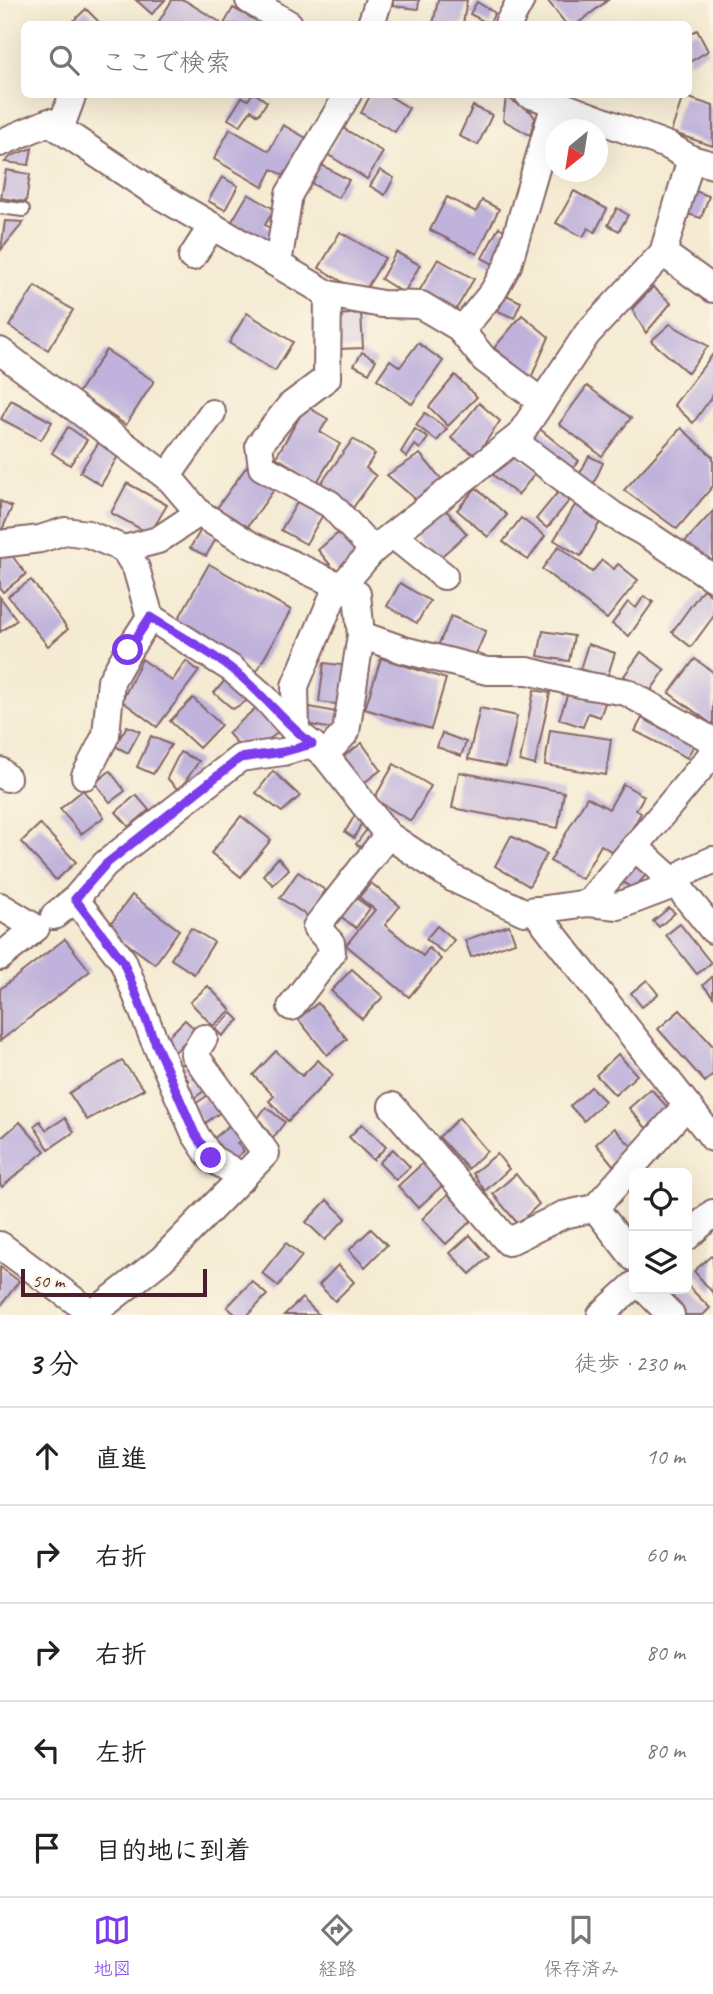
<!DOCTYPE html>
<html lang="ja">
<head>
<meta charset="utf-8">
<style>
	body { margin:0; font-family:Caveat,"Klee One",sans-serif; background:#f6f6f6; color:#222 }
	.controls { position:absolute; right:21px; bottom:21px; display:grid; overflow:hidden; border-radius:10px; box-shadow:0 7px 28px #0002 }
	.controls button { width:63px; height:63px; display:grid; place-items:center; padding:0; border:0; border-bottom:2px solid #e0e0e0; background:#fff; color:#222; font:35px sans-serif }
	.compass { position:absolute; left:545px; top:119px; width:63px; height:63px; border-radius:50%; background:#fff; box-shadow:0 7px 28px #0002; rotate:210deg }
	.scale { position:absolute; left:21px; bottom:18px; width:186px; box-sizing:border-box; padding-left:7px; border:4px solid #4a1f2b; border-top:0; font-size:19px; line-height:24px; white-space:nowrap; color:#4a1f2b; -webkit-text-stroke:5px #fcf5e5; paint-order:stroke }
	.stop { position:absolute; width:21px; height:21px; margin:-16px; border:5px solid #7c3aed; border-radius:50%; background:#fff }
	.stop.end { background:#7c3aed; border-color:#fff; box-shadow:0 2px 7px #0008 }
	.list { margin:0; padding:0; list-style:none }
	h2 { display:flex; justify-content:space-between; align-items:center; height:91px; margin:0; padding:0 28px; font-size:30px }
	h2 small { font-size:23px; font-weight:400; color:#767676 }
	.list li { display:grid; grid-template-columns:46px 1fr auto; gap:21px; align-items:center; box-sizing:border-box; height:98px; padding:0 28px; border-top:2px solid #e0e0e0 }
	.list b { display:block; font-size:26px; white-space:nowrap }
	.list em { font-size:23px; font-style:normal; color:#767676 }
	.icon { flex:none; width:38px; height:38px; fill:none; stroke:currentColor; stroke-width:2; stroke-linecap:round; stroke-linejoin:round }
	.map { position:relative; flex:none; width:713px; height:1315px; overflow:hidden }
	.search { position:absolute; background:#fff; box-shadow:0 7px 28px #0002; left:21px; right:21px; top:21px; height:77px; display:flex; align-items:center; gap:18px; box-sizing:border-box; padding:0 24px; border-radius:10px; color:#767676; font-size:26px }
	.sheet { height:581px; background:#fff }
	nav { display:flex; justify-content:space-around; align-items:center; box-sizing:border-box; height:98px; border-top:2px solid #e0e0e0; background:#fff; font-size:19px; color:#767676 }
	nav a { display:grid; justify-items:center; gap:4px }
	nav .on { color:#7c3aed }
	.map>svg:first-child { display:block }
	.building { fill:#bfb2dc }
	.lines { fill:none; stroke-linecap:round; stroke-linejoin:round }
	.lane-casing { stroke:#866666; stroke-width:16 }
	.street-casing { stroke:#866666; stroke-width:30 }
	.lane { stroke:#fff; stroke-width:12 }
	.street { stroke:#fff; stroke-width:26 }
	.route { stroke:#7c3aed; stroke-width:9 }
</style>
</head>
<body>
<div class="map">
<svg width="713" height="1315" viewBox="0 0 713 1315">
	<rect width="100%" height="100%" fill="#fcf5e5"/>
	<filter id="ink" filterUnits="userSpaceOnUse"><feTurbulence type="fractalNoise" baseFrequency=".0143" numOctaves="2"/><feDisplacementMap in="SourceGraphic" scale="14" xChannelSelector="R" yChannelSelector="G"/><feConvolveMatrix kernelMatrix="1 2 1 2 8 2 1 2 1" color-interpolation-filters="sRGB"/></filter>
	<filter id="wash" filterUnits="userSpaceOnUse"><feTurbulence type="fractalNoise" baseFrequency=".00686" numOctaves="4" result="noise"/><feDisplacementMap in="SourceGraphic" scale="28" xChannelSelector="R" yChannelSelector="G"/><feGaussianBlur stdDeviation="1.57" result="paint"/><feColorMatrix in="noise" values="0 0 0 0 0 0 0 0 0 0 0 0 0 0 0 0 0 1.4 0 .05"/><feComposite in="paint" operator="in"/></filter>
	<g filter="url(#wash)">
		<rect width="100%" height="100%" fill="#f5ebd3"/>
		<g id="blocks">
			<!-- building -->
			<g class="building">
				<polygon points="136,0 165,0 152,14"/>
				<polygon points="172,0 184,0 220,22 219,24 162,24 158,23"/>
				<polygon points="393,0 419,0 418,9 393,6"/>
				<polygon points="438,0 467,0 463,24 433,24"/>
				<polygon points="550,0 608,0 577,24 566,24 548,1"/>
				<polygon points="477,2 495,13 489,24 470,14"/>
				<polygon points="233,8 263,24 224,24"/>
				<polygon points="86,9 101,24 70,24"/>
				<polygon points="697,30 708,51 688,63 688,35"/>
				<polygon points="252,94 256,94 267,102 258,115 251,110 240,126 228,119 242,97 248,100"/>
				<polygon points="371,94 386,94 409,108 395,132 361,113"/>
				<polygon points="683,96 713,106 713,146 671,132"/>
				<polygon points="506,97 531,112 535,118 530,135 503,120"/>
				<polygon points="473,106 492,115 478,145 459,136"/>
				<polygon points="283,125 306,138 285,176 272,169 263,187 214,159 230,129 269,151"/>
				<polygon points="343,128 383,152 367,179 327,154"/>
				<polygon points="32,148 29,165 5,162 11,156"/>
				<polygon points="318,163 349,180 338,198 307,181"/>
				<polygon points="6,170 30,174 26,202 1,198"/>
				<polygon points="380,170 394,178 385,195 370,186"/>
				<polygon points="222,177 238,186 225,210 208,201"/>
				<polygon points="574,191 607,209 595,232 588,228 583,237 556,223"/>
				<polygon points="695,191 709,196 701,218 688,214"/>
				<polygon points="248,194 274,209 265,225 274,231 267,244 231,223"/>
				<polygon points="447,197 476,212 482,200 499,209 477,254 430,230"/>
				<polygon points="617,208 628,215 619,231 608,225"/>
				<polygon points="5,221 24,222 1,250"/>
				<polygon points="499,227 512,235 495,265 482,258"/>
				<polygon points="340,232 385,258 363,294 319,268"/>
				<polygon points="396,252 420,265 404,293 381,279"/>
				<polygon points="438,259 474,279 454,313 418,293"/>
				<polygon points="35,286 73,310 48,350 9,326"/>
				<polygon points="653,287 671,303 646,333 632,309"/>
				<polygon points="506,295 521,302 514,318 498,311"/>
				<polygon points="247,313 293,342 275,371 229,343"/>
				<polygon points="361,313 363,348 338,349 337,315"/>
				<polygon points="522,315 549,337 531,378 494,348"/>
				<polygon points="670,324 708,346 688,373 651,341"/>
				<polygon points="418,343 443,361 412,404 377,379 390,360 400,367"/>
				<polygon points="106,350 154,381 126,425 78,393"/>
				<polygon points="362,352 376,360 369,373 354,365"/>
				<polygon points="713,354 713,395 693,423 674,405"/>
				<polygon points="455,375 477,397 448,426 429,407"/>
				<polygon points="587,386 631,418 602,456 559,424"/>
				<polygon points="11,400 52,422 41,440 1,419"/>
				<polygon points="479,403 500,421 476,456 451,438"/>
				<polygon points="306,406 328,419 320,432 340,444 317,482 276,457"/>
				<polygon points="425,413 447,429 437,441 416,425"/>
				<polygon points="535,425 579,461 570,472 527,440"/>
				<polygon points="68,427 87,440 70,465 52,453"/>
				<polygon points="681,428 713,457 713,486 677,529 624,490"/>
				<polygon points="415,429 428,438 420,449 415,445 407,457 401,452"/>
				<polygon points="101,439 121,451 101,485 80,472"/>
				<polygon points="353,439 375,454 366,468 376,476 352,509 319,486"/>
				<polygon points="512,451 537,471 518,495 493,475"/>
				<polygon points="420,454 445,483 419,502 387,475"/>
				<polygon points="589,456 603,463 592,487 577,479"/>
				<polygon points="247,466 276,487 246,529 217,508"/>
				<polygon points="127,483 167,505 150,534 111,513"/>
				<polygon points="476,488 507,515 488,537 457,510"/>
				<polygon points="558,492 569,501 547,528 536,519"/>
				<polygon points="299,499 324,513 306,544 281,530"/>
				<polygon points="0,501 12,507 2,530 0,529"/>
				<polygon points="575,505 601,520 581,556 554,540"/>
				<polygon points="444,508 467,534 437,560 414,535"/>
				<polygon points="713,511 713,566 684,543"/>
				<polygon points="521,518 545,536 528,560 503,542"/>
				<polygon points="202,528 217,537 206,556 190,548"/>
				<polygon points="344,528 363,550 337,573 318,550"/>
				<polygon points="559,546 592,572 602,560 614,569 618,564 638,580 607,619 542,569"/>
				<polygon points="6,548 26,574 3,592 0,588 0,553"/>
				<polygon points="209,564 291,610 257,671 175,625"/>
				<polygon points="31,580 68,629 48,646 8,596"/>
				<polygon points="400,583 430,601 417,623 387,606"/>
				<polygon points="703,589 713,597 713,617 691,647 672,632"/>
				<polygon points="644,596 653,602 629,636 612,624 628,602 636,608"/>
				<polygon points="0,597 17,620 0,632"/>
				<polygon points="451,616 486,631 473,661 438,646"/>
				<polygon points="543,631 574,636 569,661 538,656"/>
				<polygon points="588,644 615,653 607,678 580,669"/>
				<polygon points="641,652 665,670 649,693 624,676"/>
				<polygon points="381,658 446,679 431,729 365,709"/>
				<polygon points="142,659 172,681 186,661 199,671 157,727 122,701"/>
				<polygon points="695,659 713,672 713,725 669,693"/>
				<polygon points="324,663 349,666 343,705 319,702"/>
				<polygon points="226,679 248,700 233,709 214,693"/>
				<polygon points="534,690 550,693 535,765 520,761"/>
				<polygon points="569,690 605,703 600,717 588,713 583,727 559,719"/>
				<polygon points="193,698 221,725 199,748 170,721"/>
				<polygon points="260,704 283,729 257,748 240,747 228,733"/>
				<polygon points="310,707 341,713 338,730 306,724"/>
				<polygon points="480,708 517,716 506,767 468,759"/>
				<polygon points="642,718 694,745 687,758 635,731"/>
				<polygon points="127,726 140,731 128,753 115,746"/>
				<polygon points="550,730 611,739 606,775 545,765"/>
				<polygon points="442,733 466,742 461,756 437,747"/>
				<polygon points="151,736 171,745 153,774 137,767"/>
				<polygon points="362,743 381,770 362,784 343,757"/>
				<polygon points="180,752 199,761 179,791 167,778"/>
				<polygon points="394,764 431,786 411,821 374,799"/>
				<polygon points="110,771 125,791 110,802 95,783"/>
				<polygon points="273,771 300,796 282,812 256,793"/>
				<polygon points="459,772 564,792 558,828 452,808"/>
				<polygon points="623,784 644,796 636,810 641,813 617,855 601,845 582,879 550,861 587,797 609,809"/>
				<polygon points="83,790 104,817 81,834 60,809"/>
				<polygon points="136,795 149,810 129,827 116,812"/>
				<polygon points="355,815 363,820 354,838 345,832"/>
				<polygon points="241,816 271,840 241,877 211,853"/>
				<polygon points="40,824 76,862 56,880 21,842"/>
				<polygon points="368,828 375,833 363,849 356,844"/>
				<polygon points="511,836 547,854 529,886 495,866"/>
				<polygon points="278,858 289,869 273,885 263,875"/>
				<polygon points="636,858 650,870 633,890 619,878"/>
				<polygon points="298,872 325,890 308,916 280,898"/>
				<polygon points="371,883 400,906 385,925 423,956 429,948 441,959 409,997 346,945 375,910 359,897"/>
				<polygon points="351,894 370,908 356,928 336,913"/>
				<polygon points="132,895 179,930 155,964 107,929"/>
				<polygon points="669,908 675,913 659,927 653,921"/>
				<polygon points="680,924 711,963 697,974 666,935"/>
				<polygon points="509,925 515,942 471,957 465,940"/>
				<polygon points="437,926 454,940 444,953 426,939"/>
				<polygon points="191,928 214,942 194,974 171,959"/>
				<polygon points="65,939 90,971 0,1041 0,989"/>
				<polygon points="352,969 383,997 362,1019 331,991"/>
				<polygon points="713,976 713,997 703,985"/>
				<polygon points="647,980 658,994 642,1007 631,993"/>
				<polygon points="208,986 231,1010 213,1026 190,1002"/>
				<polygon points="318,1003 347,1039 327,1055 298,1019"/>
				<polygon points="680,1010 713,1046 713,1074 705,1082 658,1029"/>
				<polygon points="232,1013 239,1020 222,1036 215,1029"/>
				<polygon points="185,1020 196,1030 173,1054 162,1043"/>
				<polygon points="276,1051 302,1076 318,1060 333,1075 288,1121 269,1101 274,1096 253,1075"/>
				<polygon points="618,1054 637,1075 615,1095 596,1075"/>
				<polygon points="188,1060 209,1087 193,1099 182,1086 189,1081 178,1068"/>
				<polygon points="122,1061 144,1089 87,1120 69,1093"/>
				<polygon points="591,1087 605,1101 584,1121 570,1106"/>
				<polygon points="651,1089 669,1109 646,1128 629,1108"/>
				<polygon points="210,1094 222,1111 204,1124 192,1106"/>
				<polygon points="266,1107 285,1122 273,1138 258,1118"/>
				<polygon points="65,1118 74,1132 49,1149 34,1126 40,1121 46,1130"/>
				<polygon points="459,1118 487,1151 468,1169 439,1137"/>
				<polygon points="20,1122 45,1151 2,1187 0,1184 0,1139"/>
				<polygon points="231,1124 243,1138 237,1143 244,1151 230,1163 211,1141"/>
				<polygon points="362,1124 386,1147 373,1160 349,1137"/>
				<polygon points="614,1128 634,1149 613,1165 596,1144"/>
				<polygon points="393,1149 410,1167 396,1180 379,1163"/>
				<polygon points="497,1154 509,1169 485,1191 473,1173"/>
				<polygon points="424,1162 444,1184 418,1208 398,1186"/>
				<polygon points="516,1174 539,1204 518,1224 493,1194"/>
				<polygon points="448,1194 472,1220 446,1244 422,1219"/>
				<polygon points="327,1200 346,1218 325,1240 306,1222"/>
				<polygon points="371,1229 387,1245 365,1267 349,1250"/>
				<polygon points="470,1235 489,1257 470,1274 450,1253"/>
				<polygon points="286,1243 302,1256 278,1286 262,1273"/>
				<polygon points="711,1256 713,1258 713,1293 694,1271"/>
				<polygon points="338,1265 354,1282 335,1301 319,1285"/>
				<polygon points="0,1267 19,1281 0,1307"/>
				<polygon points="252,1281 267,1295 248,1315 236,1315 227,1307"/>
				<polygon points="687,1285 710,1308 703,1315 685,1315 661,1291 663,1289 687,1289"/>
				<polygon points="302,1298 319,1315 284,1315"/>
			</g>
		</g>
	</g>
	<g filter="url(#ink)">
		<use href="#blocks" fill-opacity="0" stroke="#866666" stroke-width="2"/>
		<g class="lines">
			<defs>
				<polyline id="lane" points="0,207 23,210"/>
				<g id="street">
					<polyline points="249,0 289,24"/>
					<polyline points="371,24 379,0"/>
					<polyline points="508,24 521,0"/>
					<polyline points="528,94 555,103 669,146 691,159 713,165"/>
					<polyline points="60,129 73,94"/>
					<polyline points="0,143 49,122 154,192 328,294 382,304 421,305 458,327 484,359 542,402"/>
					<polyline points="691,159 663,253 587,334 519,436 373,550 333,596 295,686 296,732 325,755 388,835 454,879 524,912 588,903 618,906 676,884 686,872 713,860"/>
					<polyline points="663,253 713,289"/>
					<polyline points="192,257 212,226"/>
					<polyline points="278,264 289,194 348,94"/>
					<polyline points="328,294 327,378 290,406 259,445 262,467 330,504 373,550"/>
					<polyline points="461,331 493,292 508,265 555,103"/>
					<polyline points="0,351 171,480 199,513 249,544 357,594 361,635 346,732 325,755"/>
					<polyline points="519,436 523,448 613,515 650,536 713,578"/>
					<polyline points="167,477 212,413"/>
					<polyline points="393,535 444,576"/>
					<polyline points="0,544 40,539 65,531 88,534 124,549 136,568 150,617 232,669 265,698 296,732"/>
					<polyline points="124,549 158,540 199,513"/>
					<polyline points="361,635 404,650 487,671 528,671 584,685 626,692 713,741"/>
					<polyline points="0,771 7,778"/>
					<polyline points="85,776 106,735 111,681 128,651 150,617"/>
					<polyline points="636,848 676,884 713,930"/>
					<polyline points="75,899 123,961 152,1035 195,1134 211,1158 243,1177"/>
					<polyline points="588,903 713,753"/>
					<polyline points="0,906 36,928 0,957"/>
					<polyline points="534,910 713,1138"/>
					<polyline points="54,916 75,899 105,864 240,758 283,752 312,744"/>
					<polyline points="291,1007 332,953 331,943 316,927 388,835"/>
					<polyline points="392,1106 508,1242 563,1215 595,1208 634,1258"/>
					<polyline points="595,1208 687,1105"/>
					<polyline points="687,1237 713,1213"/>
					<polyline points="0,1245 94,1315"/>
					<polyline points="645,1289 671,1315"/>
					<polyline points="91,1315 162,1259 266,1153 194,1054 204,1038"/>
					<polyline points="601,1315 634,1285"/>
				</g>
			</defs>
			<!-- lane casing -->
			<use href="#lane" class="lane-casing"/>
			<!-- street casing -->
			<use href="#street" class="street-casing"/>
			<!-- lane -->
			<use href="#lane" class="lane"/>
			<!-- street -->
			<use href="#street" class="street"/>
		</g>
	</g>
	<g class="lines" filter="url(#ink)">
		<!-- route -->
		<path class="route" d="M128 650 150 617C177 634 208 650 233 670 262 692 283 722 312 744L283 752 240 758 106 864 75 899 123 961 152 1035 195 1134 211 1158"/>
	</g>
</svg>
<div class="controls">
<button><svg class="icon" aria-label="locate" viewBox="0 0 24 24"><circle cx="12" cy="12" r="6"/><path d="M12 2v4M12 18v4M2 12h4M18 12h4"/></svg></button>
<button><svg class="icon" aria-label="layers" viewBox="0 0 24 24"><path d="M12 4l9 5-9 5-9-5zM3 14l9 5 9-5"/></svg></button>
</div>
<svg class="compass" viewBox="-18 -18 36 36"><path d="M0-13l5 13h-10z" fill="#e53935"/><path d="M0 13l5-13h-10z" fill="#767676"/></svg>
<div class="scale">50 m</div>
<div class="stop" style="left:128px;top:650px"></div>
<div class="stop end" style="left:211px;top:1158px"></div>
<div class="search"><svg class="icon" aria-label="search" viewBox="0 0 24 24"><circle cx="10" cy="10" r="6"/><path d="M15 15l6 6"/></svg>ここで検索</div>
</div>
<section class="sheet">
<h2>3 分<small>徒歩 · 230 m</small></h2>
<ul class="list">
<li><svg class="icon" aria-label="ahead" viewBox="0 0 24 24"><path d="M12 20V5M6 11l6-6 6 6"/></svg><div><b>直進</b></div><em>10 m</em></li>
<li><svg class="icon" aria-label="right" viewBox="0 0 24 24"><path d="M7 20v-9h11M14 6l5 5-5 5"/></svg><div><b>右折</b></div><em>60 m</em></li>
<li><svg class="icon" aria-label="right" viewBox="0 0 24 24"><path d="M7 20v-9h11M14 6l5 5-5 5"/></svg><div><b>右折</b></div><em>80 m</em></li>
<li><svg class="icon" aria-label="left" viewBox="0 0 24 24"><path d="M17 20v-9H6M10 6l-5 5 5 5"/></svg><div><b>左折</b></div><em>80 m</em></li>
<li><svg class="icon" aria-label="arrive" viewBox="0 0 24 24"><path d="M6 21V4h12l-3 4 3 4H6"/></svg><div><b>目的地に到着</b></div></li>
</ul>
</section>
<nav>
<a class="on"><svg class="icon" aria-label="map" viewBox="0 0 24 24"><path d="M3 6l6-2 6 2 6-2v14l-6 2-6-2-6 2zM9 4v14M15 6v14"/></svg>地図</a>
<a><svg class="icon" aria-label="directions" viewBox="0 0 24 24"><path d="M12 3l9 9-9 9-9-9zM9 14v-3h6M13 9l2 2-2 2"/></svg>経路</a>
<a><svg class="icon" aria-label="saved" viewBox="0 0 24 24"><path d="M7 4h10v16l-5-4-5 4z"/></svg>保存済み</a>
</nav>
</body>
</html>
